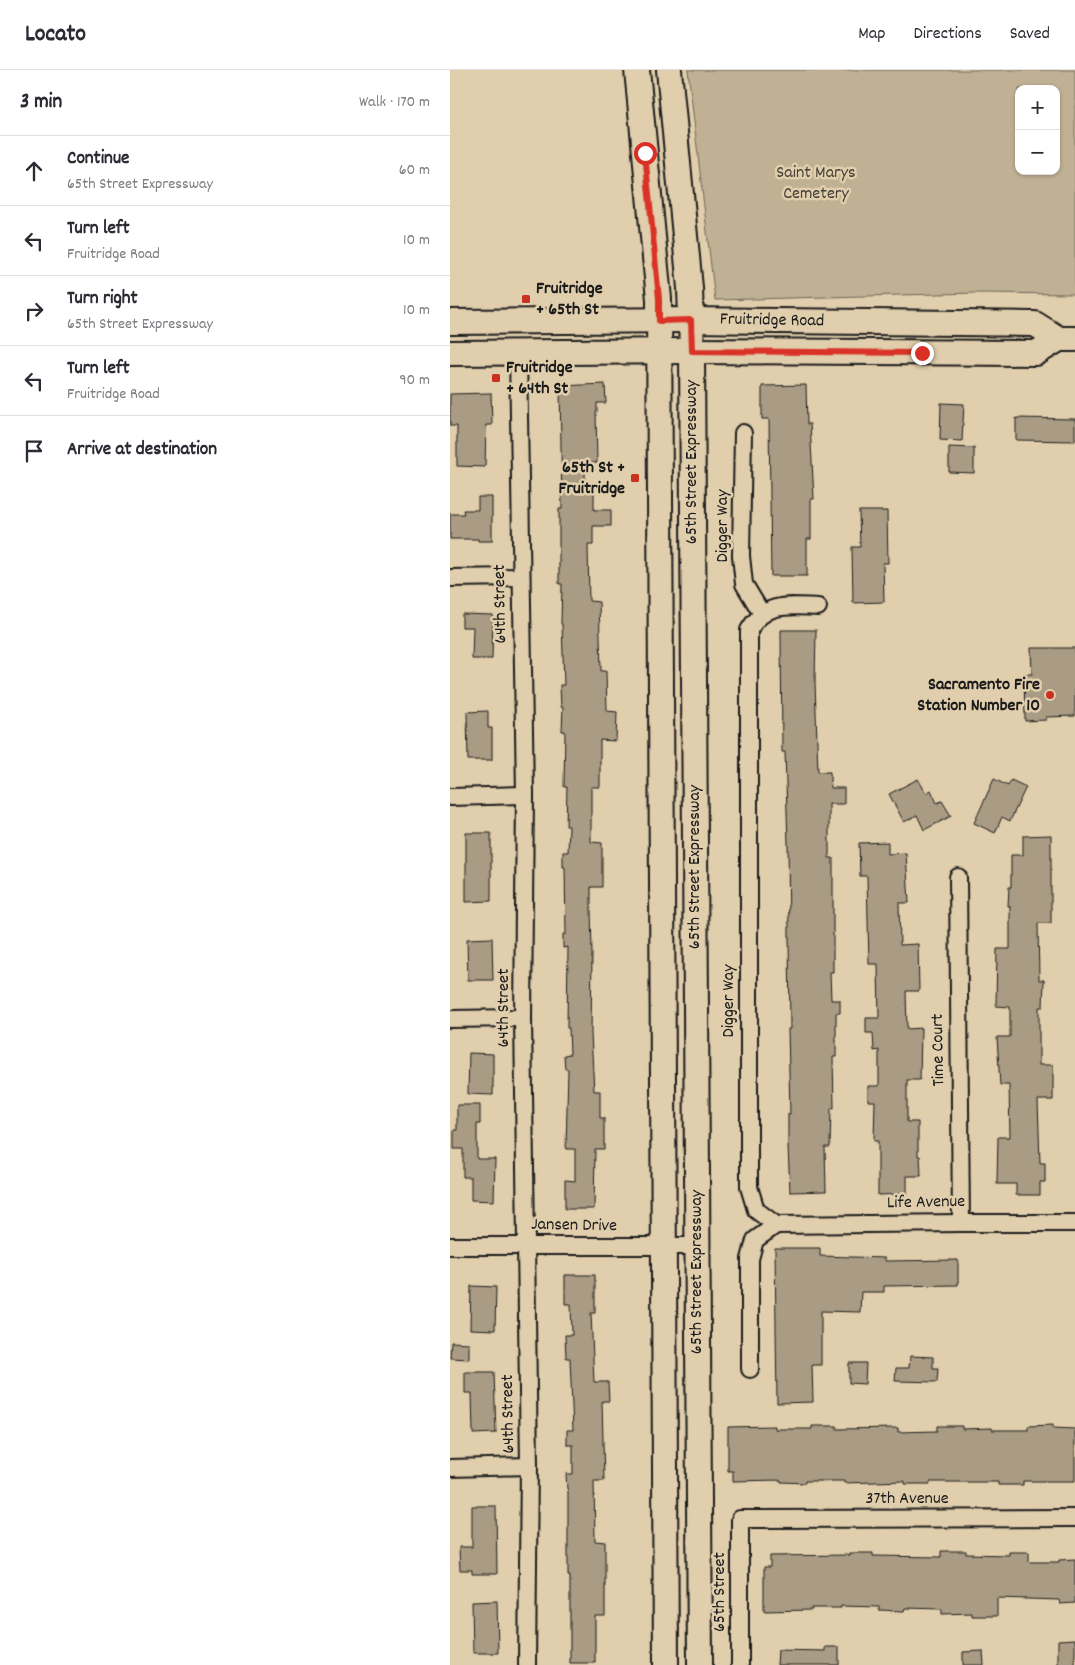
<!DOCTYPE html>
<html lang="en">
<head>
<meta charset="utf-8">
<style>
	body { margin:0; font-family:Dekko,sans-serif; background:#f2f2f3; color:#2b2b33 }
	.controls { position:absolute; right:15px; top:15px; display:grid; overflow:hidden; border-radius:10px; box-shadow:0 1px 4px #0004 }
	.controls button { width:45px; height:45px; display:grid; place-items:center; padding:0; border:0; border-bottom:1px solid #e1e1e2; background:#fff; color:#2b2b33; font:25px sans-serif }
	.stop { position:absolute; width:15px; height:15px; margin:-11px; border:4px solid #d93025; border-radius:50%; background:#fff }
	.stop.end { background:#d93025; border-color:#fff; box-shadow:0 1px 5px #0008 }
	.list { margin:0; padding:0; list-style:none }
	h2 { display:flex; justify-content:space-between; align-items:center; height:65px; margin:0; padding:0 20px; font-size:21px }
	h2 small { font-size:16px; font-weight:400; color:#7c7c81 }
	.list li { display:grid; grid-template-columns:32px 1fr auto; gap:15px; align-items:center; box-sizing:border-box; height:70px; padding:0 20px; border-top:1px solid #e1e1e2 }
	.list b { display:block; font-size:19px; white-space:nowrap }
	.list p { margin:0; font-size:16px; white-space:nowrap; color:#7c7c81 }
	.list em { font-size:16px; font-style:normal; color:#7c7c81 }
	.icon { flex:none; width:28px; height:28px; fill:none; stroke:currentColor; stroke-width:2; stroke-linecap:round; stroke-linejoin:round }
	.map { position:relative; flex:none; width:625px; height:1595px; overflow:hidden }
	header { display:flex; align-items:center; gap:30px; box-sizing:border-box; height:70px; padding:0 25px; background:#fff; border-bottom:1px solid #e1e1e2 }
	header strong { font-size:24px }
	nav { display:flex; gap:28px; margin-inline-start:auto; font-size:18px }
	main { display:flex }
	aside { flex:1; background:#fff }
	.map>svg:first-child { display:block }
	.green { fill:#c0b194; stroke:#6e6658; fill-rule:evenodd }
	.building { fill:#aa9c84; stroke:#1c1c1c }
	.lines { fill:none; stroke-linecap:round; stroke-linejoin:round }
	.minor-casing { stroke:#1c1c1c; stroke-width:20 }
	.secondary-casing { stroke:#1c1c1c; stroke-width:28 }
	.minor { stroke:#e0ceac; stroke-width:16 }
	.secondary { stroke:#e0ceac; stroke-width:24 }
	.route { stroke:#d93025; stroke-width:6 }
	.poi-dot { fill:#c8321e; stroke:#e0ceac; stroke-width:2 }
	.labels { text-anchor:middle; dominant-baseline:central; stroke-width:5; stroke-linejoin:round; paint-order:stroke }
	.park-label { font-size:18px; fill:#45413a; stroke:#e0ceac }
	.poi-label { font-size:18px; font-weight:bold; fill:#1c1c1c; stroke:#e0ceac; text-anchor:start }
	.street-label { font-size:18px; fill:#1c1c1c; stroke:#e0ceac }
</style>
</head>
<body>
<header>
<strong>Locato</strong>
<nav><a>Map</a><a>Directions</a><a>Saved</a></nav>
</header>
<main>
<aside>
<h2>3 min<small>Walk · 170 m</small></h2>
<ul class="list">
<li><svg class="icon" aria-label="ahead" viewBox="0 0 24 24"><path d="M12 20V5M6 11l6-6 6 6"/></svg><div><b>Continue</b><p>65th Street Expressway</p></div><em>60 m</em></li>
<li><svg class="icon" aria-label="left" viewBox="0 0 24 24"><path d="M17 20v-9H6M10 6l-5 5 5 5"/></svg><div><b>Turn left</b><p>Fruitridge Road</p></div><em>10 m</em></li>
<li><svg class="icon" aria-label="right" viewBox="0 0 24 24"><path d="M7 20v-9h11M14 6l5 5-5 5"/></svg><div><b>Turn right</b><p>65th Street Expressway</p></div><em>10 m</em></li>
<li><svg class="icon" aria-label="left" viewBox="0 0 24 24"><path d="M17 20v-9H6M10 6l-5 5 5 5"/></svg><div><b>Turn left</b><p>Fruitridge Road</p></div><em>90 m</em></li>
<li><svg class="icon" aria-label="arrive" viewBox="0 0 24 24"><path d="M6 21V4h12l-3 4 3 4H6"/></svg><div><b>Arrive at destination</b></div></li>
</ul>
</aside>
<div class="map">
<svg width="625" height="1595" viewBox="0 0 625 1595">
	<rect width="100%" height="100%" fill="#e0ceac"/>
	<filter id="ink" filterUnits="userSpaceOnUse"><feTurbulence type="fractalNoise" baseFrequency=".02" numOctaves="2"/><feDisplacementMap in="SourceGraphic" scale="10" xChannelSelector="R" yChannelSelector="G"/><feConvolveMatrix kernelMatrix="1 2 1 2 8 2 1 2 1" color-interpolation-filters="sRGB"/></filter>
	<g filter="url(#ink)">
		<!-- green -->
		<path class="green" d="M238 0H625V224L525 223 265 230ZM569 19H606V101H569Z"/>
		<!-- building -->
		<g class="building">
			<polygon points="155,314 156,333 147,333 147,342 146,342 147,393 135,393 135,422 144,422 144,440 161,440 161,456 143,456 143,475 138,475 139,531 149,532 151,601 156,601 157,641 167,642 166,671 150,670 150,717 141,717 141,772 152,773 152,817 141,817 141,838 142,884 141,964 144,1021 150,1021 150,1048 154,1048 154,1079 145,1079 144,1139 115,1139 115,1110 125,1111 125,1079 116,1079 118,999 115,999 114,985 120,984 119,958 117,958 118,877 113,878 113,864 116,864 115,797 113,797 113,782 118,782 119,756 116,756 117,717 114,717 115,661 112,661 113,637 111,637 110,615 114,615 112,554 111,554 112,514 109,514 109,439 112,439 110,316"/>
			<polygon points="356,315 357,354 360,354 364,429 361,429 361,469 357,469 357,506 321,506 319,349 312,349 312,316"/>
			<polygon points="41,323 42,355 36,355 35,397 7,396 7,356 0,356 0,324"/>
			<polygon points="491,333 514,334 512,371 490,370"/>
			<polygon points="566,348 625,349 625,371 566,370"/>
			<polygon points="499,377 524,378 524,403 499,402"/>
			<polygon points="28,427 42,427 42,471 28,471 28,469 0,469 0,444 14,444 13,440 28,440"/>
			<polygon points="409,441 437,441 438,493 433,493 434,532 403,533 402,477 410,477"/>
			<polygon points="12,544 43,545 42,589 22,589 23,557 12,557"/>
			<polygon points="331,560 366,560 365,612 368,702 380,702 381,718 394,718 394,734 379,734 379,788 383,788 383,902 380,902 381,930 390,930 390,943 386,943 386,987 383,987 384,1038 381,1038 380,1077 375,1077 376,1121 340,1122 338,1076 338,1044 340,1044 338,959 340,959 338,773 335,682 332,682"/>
			<polygon points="581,578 625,578 625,646 596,647 596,650 575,651 574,604 582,604"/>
			<polygon points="38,641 38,658 42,658 42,690 18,690 17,642"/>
			<polygon points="468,709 476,723 481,720 487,733 492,731 501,746 474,760 467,745 454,752 439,724"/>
			<polygon points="544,709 558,716 561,710 576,717 560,751 552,747 545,763 524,753"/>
			<polygon points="16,763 41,763 41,831 16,832"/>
			<polygon points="601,765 601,853 588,853 589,910 594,910 593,937 589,937 589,995 603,995 603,1030 588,1030 590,1093 595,1093 595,1112 590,1112 590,1125 566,1125 566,1114 547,1114 548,1067 560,1067 559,1015 550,1015 547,967 560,967 560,937 546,936 547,879 560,879 560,836 558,836 559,817 561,817 561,785 573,785 573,766"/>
			<polygon points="438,772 438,784 456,783 459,833 449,833 450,875 468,874 469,921 456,921 457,959 471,958 470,1010 457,1010 457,1052 468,1052 468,1086 470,1086 471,1106 457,1106 457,1124 428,1125 428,1071 424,1071 425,1031 418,1031 418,1016 429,1016 429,980 424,981 423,963 416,963 416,948 429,948 428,894 419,894 417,806 410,806 409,773"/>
			<polygon points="42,868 43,910 18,910 17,869"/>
			<polygon points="19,983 43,984 43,1025 18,1024"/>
			<polygon points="7,1035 30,1035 30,1054 27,1054 27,1089 45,1089 44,1131 21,1130 21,1107 13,1107 13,1079 4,1079 4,1060 7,1060"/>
			<polygon points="325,1178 370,1178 370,1186 435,1188 435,1191 508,1190 508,1215 434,1216 434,1222 411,1222 410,1242 371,1241 371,1295 362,1295 363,1332 327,1333"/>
			<polygon points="115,1205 145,1205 145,1243 141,1243 144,1312 158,1312 159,1331 152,1331 154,1411 144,1411 145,1471 155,1472 155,1546 145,1546 145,1593 120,1593 120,1506 118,1506 118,1419 117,1419 116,1404 123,1404 123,1375 117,1375 117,1360 123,1360 120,1288 116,1288 115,1265 122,1265 121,1234 115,1234"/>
			<polygon points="21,1216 46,1217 45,1260 20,1259"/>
			<polygon points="1,1272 19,1273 19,1289 0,1288"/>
			<polygon points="460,1286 483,1287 483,1298 488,1298 487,1312 445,1311 446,1298 459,1298"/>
			<polygon points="399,1293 416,1293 415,1314 399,1313"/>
			<polygon points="15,1302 44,1302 46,1363 23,1364 22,1323 15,1323"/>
			<polygon points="603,1355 603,1358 625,1359 625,1411 573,1411 573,1415 548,1415 548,1412 480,1412 480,1414 455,1414 455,1411 394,1413 394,1411 355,1411 355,1413 331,1412 331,1410 283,1411 283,1401 278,1401 278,1357 325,1356 325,1359 362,1359 362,1356 387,1356 387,1359 448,1358 448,1362 487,1361 487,1356 512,1356 512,1359 542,1358 542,1360 578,1360 578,1356"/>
			<polygon points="22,1436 46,1436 47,1504 22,1504 22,1500 10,1500 9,1477 22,1477"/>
			<polygon points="491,1481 516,1481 516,1484 559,1485 559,1482 579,1482 579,1492 609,1492 609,1490 625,1489 625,1533 610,1534 609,1530 547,1528 547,1546 522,1546 522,1543 492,1544 492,1539 455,1538 454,1541 429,1540 429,1537 391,1536 391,1538 361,1538 362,1540 314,1541 314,1497 320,1497 320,1486 399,1485 399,1483 423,1483 423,1486 491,1487"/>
			<polygon points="47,1531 48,1583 23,1583 22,1532"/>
			<polygon points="625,1569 625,1595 608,1595 608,1570"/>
			<polygon points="375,1577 389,1577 389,1595 327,1595 328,1580 375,1581"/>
			<polygon points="533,1581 534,1595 513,1595 513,1582"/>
		</g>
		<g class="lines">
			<defs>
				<g id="minor">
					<polyline points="68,282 75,725 73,948 79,1396 77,1595"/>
					<polyline points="293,363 291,486 294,514 312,544"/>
					<polyline points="0,508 70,507"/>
					<polyline points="0,727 75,725"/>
					<polyline points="508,807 511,1153"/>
					<polyline points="0,949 73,948"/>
					<path d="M326 1155 306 1140 299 1117V560C316 531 339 536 368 537"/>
					<polyline points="326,1155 511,1153 625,1153"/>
					<polyline points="0,1176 247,1176"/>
					<polyline points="300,1299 300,1189 305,1170 326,1155"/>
					<polyline points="0,1398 79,1396"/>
					<polyline points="290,1595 290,1449 625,1448"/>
				</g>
				<g id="secondary">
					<polyline points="187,0 209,229 216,1595"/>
					<polyline points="219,0 240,218 242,281 250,1595"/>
					<polyline points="0,252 241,250 585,254 609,269 625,269"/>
					<polyline points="0,283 242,281 586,283 609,269"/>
				</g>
			</defs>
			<!-- minor casing -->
			<use href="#minor" class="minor-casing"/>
			<!-- secondary casing -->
			<use href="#secondary" class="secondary-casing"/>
			<!-- minor -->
			<use href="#minor" class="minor"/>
			<!-- secondary -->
			<use href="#secondary" class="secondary"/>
		</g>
	</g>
	<g class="lines" filter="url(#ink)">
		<!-- route -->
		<polyline class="route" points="195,83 209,229 209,251 241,250 242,281 472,283"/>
	</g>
	<!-- markers -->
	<g class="poi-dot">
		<rect x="71" y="224" width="10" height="10" rx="2.5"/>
		<rect x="41" y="303" width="10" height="10" rx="2.5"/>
		<rect x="180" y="403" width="10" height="10" rx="2.5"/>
		<circle cx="600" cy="625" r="5"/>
	</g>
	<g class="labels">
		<!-- park labels -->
		<g class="park-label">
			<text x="366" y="103">Saint Marys<tspan x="366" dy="21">Cemetery</tspan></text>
		</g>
		<!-- poi labels -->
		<g class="poi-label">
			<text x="86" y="219">Fruitridge<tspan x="86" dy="21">+ 65th St</tspan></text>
			<text x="56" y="298">Fruitridge<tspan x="56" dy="21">+ 64th St</tspan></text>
			<text x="175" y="398" text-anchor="end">65th St +<tspan x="175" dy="21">Fruitridge</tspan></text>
			<text x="590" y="615" text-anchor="end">Sacramento Fire<tspan x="590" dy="21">Station Number 10</tspan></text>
		</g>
		<!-- street labels -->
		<g class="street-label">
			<text transform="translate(322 251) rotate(1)">Fruitridge Road</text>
			<text transform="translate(242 392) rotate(-90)">65th Street Expressway</text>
			<text transform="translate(273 456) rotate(-90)">Digger Way</text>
			<text transform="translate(51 534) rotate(-91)">64th Street</text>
			<text transform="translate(245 797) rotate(-90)">65th Street Expressway</text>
			<text transform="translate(279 931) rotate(-90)">Digger Way</text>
			<text transform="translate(54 938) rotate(-90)">64th Street</text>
			<text transform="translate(489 980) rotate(-91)">Time Court</text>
			<text transform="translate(476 1133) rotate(-1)">Life Avenue</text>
			<text transform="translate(124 1156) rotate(1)">Jansen Drive</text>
			<text transform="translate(247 1202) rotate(-90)">65th Street Expressway</text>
			<text transform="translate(59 1344) rotate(-91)">64th Street</text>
			<text x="457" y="1429">37th Avenue</text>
			<text transform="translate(270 1522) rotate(-90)">65th Street</text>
		</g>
	</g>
</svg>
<div class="controls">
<button>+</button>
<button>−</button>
</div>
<div class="stop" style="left:195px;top:83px"></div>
<div class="stop end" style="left:472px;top:283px"></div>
</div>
</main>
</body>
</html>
